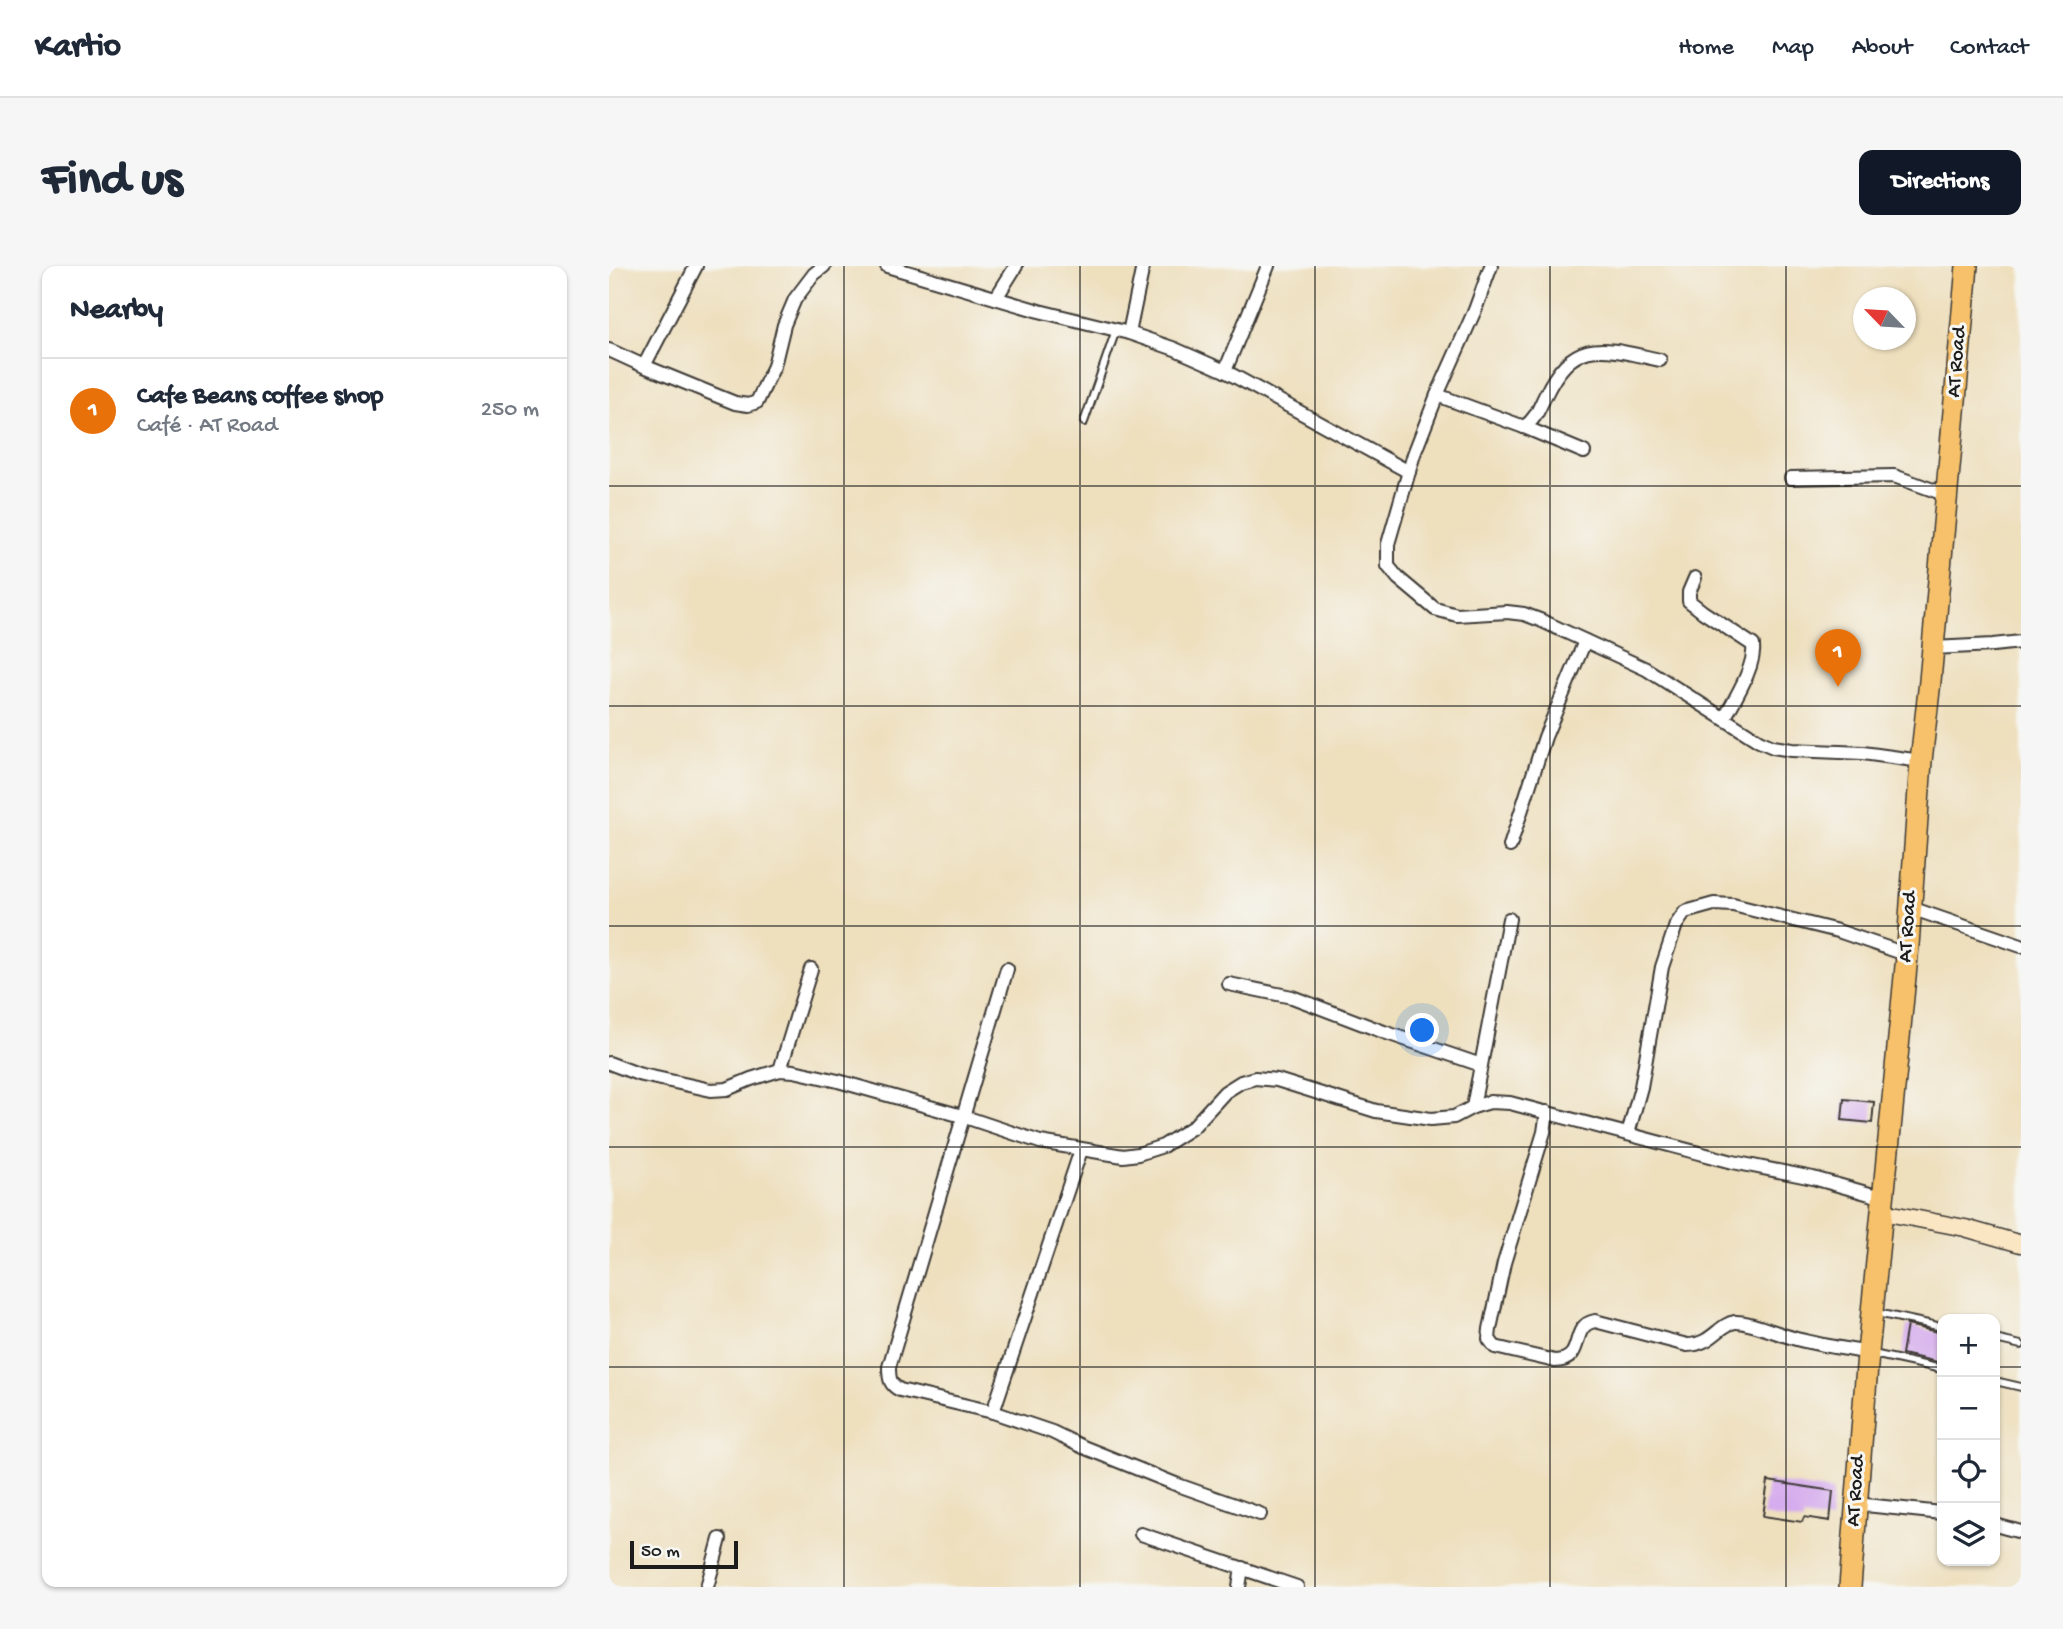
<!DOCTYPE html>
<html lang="en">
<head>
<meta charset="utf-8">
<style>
	body { margin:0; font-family:"Gochi Hand",sans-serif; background:#f6f6f7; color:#1f2937 }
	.controls { position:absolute; right:21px; bottom:21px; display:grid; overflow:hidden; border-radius:14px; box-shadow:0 2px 5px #0004 }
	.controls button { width:63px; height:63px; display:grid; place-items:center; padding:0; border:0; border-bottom:2px solid #e0e1e3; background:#fff; color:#1f2937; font:35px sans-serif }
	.compass { position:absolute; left:1244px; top:21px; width:63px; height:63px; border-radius:50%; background:#fff; box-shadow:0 2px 5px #0004; rotate:295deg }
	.scale { position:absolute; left:21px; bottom:18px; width:108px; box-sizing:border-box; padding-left:7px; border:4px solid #1c1c1c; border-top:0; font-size:19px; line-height:24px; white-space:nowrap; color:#1c1c1c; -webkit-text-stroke:5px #f6f6f2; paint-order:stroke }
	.you { position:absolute; left:814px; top:765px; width:24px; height:24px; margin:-18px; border:5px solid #fff; border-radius:50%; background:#1a73e8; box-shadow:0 0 0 10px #1a73e833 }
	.badge { display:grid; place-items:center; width:46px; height:46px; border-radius:50%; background:#111827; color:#fff; font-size:23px; font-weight:700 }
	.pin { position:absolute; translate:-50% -58px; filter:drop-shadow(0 2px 4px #0008) }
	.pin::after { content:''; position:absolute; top:37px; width:24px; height:21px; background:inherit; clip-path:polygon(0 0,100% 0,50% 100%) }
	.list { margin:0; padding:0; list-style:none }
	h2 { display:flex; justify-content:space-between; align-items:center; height:91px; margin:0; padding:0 28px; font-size:30px }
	h2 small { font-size:23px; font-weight:400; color:#747a83 }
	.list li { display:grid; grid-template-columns:46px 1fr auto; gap:21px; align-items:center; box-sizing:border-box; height:105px; padding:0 28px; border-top:2px solid #e0e1e3 }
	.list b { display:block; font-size:26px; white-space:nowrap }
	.list p { margin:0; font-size:23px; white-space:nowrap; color:#747a83 }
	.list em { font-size:23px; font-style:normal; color:#747a83 }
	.icon { flex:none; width:38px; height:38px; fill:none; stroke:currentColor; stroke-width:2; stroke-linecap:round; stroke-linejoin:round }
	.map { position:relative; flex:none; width:1412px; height:1321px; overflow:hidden; border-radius:14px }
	header { display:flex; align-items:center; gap:42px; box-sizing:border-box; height:98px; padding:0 35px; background:#fff; border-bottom:2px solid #e0e1e3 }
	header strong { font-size:33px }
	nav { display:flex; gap:38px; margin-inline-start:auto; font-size:24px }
	.intro { display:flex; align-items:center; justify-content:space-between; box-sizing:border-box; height:168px; padding:0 42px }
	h1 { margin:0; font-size:49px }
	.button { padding:18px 32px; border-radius:14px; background:#111827; color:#fff; font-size:24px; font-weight:700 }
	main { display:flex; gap:42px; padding:0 42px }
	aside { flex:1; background:#fff; border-radius:14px; box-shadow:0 2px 5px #0004 }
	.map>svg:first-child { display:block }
	.building { fill:#d5aced }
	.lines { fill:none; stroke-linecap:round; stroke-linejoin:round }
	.lane-casing { stroke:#3c3934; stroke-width:10 }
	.street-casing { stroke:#3c3934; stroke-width:16 }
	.secondary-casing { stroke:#3c3934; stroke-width:19 }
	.highway-casing { stroke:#3c3934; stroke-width:24 }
	.lane { stroke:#fff; stroke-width:6 }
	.street { stroke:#fff; stroke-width:12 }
	.secondary { stroke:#fbe6c4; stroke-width:16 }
	.highway { stroke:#f6c16b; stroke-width:21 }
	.grid { fill:none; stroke:#1c1c1c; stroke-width:2; stroke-opacity:0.55 }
	.labels { text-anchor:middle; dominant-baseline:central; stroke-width:6; stroke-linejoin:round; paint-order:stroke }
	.street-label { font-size:21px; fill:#1c1c1c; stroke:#f6f6f2 }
</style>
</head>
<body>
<header>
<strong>Kartio</strong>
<nav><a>Home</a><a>Map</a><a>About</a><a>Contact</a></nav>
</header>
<div class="intro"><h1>Find us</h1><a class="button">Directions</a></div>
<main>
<aside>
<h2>Nearby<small></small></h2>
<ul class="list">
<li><span class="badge" style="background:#e8710a">1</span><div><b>Cafe Beans coffee shop</b><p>Café · AT Road</p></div><em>250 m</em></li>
</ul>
</aside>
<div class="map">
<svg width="1412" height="1321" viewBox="0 0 1412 1321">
	<rect width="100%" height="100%" fill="#f6f6f2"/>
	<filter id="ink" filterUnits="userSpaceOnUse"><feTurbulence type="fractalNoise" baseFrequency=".0143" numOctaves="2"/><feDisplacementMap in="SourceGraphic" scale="14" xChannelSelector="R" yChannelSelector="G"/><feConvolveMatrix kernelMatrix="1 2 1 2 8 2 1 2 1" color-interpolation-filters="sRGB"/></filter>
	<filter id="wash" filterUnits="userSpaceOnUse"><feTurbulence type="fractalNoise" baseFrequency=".00686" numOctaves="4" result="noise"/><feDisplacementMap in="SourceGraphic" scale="28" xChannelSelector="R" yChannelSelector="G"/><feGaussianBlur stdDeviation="1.57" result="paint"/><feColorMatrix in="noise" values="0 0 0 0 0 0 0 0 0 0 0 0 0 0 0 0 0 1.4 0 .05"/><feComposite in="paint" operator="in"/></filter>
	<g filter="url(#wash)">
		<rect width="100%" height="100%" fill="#eedfbd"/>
		<g id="blocks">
			<!-- building -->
			<g class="building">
				<polygon points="1235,833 1265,836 1263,857 1233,854"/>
				<polygon points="1298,1059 1333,1067 1333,1097 1293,1088"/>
				<polygon points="1159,1215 1224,1225 1221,1255 1195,1251 1193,1256 1154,1250"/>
			</g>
		</g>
	</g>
	<g filter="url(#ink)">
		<use href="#blocks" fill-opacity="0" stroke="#3c3934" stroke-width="2"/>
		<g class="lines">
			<defs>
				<g id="lane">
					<polyline points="475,156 507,64"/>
					<polyline points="1268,1047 1333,1061"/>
					<polyline points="1386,1073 1412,1079"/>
					<polyline points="1264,1088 1333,1103"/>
					<polyline points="1386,1115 1412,1121"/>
				</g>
				<g id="street">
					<polyline points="278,0 430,45 520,67 566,83 616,105 800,206"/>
					<polyline points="882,0 866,44 828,129 805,188 779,278 779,300 789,312 826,343 848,349 898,346 915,348 931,354 1037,403 1150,475 1164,481 1183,484 1254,487 1312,495"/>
					<polyline points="387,32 407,0"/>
					<polyline points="520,67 534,0"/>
					<polyline points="0,84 35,100 126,137 139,139 148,136 165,100 175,59 186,33 205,8 215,0"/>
					<polyline points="35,100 87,0"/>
					<polyline points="616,105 659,0"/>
					<path d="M828 129 915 161C927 153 930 142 936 130 965 69 995 82 1051 94"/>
					<polyline points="915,161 975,186"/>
					<polyline points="1182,212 1285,210 1338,229"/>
					<path d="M1086 312 1080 326V335L1094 346 1144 379C1147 400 1125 434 1115 453"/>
					<polyline points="1324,382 1384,379 1412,376"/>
					<polyline points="901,580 936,471 976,375"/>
					<polyline points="1302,642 1412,680"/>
					<path d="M398 703 280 1101C280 1113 281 1119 291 1124L384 1146 443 1166 474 1181 569 1219 651 1248"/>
					<polyline points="620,718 683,731 775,766 872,799"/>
					<polyline points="0,797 29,808 102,824 118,823 142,813 171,804 185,805 229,815 353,850 431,876 514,890 529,888 554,880 584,861 616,826 632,816 646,812 668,814 767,845 822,853 845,851 864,841 881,836 901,837 1124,896 1204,912 1275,932"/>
					<polyline points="171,804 202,703"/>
					<polyline points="864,841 900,653"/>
					<path d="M938 846 935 866 895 997 881 1063 880 1073 886 1081 946 1095C978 1094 959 1060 986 1055L1078 1079C1103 1079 1110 1058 1126 1056 1139 1055 1169 1068 1184 1072 1208 1079 1234 1082 1259 1087"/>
					<polyline points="1019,868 1032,821 1053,701 1067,659 1076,646 1105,638 1124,639 1229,665 1299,689"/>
					<polyline points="384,1146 472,884"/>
					<polyline points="1247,1238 1333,1247"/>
					<polyline points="1386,1259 1412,1266"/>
					<polyline points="532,1268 688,1321"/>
					<polyline points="98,1321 111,1273"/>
					<polyline points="630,1321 633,1302"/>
				</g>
				<polyline id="secondary" points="1273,946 1356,962 1412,978"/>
				<polyline id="highway" points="1241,1321 1259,1087 1299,680 1312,495 1321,415 1358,0"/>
			</defs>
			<!-- lane casing -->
			<use href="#lane" class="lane-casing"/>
			<!-- street casing -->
			<use href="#street" class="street-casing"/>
			<!-- secondary casing -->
			<use href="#secondary" class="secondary-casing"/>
			<!-- highway casing -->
			<use href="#highway" class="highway-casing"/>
			<!-- lane -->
			<use href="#lane" class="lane"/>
			<!-- street -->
			<use href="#street" class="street"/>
			<!-- secondary -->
			<use href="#secondary" class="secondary"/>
			<!-- highway -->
			<use href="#highway" class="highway"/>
		</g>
	</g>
	<!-- grid -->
	<path class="grid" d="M235 0V1321M471 0V1321M706 0V1321M941 0V1321M1177 0V1321M0 220H1412M0 440H1412M0 660H1412M0 881H1412M0 1101H1333M1386 1101H1412"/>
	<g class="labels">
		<!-- street labels -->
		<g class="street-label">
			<text transform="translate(1349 96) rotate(-85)">AT Road</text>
			<text transform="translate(1300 661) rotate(-86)">AT Road</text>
			<text transform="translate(1248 1225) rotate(-86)">AT Road</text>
		</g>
	</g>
</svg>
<div class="controls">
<button>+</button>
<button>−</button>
<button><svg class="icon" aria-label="locate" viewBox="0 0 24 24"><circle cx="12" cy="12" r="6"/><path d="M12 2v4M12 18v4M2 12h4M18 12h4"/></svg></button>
<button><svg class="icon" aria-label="layers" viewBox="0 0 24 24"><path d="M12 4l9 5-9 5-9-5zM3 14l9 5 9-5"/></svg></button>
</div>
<svg class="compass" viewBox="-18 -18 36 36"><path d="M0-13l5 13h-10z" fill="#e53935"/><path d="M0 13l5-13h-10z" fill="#747a83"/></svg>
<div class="scale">50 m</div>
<div class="you"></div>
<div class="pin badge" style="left:1229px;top:421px;background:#e8710a">1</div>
</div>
</main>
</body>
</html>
